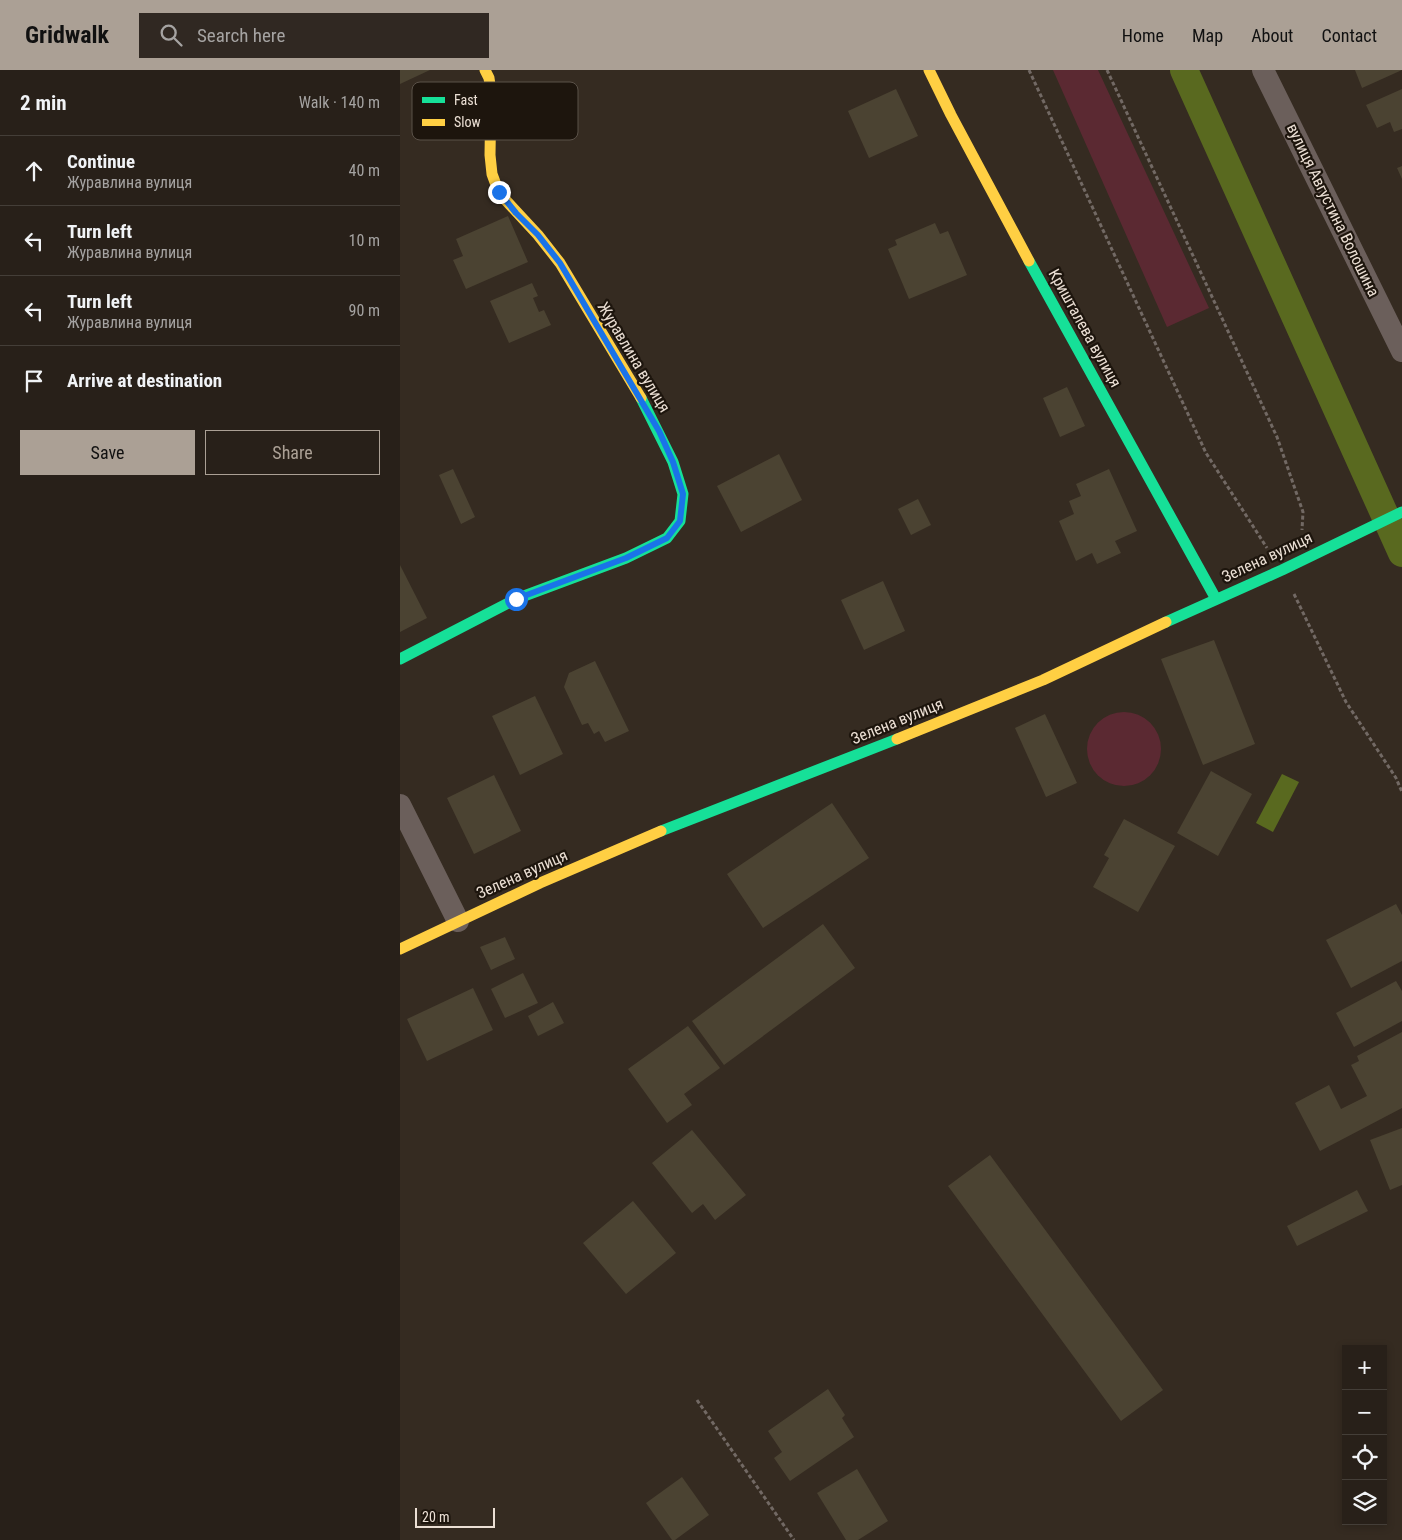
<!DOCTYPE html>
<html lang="en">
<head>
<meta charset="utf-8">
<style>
	body { margin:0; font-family:"Roboto Condensed",sans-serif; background:#302822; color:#f1f3f6 }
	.controls { position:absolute; right:15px; bottom:15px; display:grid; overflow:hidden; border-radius:0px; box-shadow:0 2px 8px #0003 }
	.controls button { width:45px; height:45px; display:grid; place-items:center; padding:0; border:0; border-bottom:1px solid #443e38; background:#282019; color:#f1f3f6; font:25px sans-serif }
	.scale { position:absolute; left:15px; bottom:12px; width:80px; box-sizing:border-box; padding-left:5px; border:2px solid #ebdfd4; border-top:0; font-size:14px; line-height:18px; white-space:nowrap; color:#ebdfd4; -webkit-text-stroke:4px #1d150d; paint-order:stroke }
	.stop { position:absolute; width:15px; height:15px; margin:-11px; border:4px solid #1a73e8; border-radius:50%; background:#fff }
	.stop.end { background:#1a73e8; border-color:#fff; box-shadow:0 1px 5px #0008 }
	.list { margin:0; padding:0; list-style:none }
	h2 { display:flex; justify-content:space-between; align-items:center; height:65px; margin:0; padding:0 20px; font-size:21px }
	h2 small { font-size:16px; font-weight:400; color:#a5a3a2 }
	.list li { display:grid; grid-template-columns:32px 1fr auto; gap:15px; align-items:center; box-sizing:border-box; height:70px; padding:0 20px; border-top:1px solid #443e38 }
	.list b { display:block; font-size:19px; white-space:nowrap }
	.list p { margin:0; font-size:16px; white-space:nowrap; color:#a5a3a2 }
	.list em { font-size:16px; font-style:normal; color:#a5a3a2 }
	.actions { display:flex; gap:10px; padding:15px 20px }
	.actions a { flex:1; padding:11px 0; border:1px solid #aba095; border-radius:0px; text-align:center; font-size:18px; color:#aba095 }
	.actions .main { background:#aba095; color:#111 }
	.icon { flex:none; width:28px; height:28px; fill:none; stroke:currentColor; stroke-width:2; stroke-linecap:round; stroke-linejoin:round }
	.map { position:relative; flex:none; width:1002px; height:1470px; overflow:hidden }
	header { display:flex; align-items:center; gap:30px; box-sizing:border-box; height:70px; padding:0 25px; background:#aba095; color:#111 }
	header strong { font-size:24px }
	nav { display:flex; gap:28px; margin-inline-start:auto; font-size:18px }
	.search { width:350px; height:45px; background:#302822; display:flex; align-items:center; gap:12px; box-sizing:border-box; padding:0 18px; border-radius:0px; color:#a5a3a2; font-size:19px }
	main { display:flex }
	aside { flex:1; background:#282019 }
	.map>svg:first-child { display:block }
	.green { fill:#5b2932 }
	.water { fill:#59691f }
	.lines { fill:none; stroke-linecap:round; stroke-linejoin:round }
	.canal { stroke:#59691f; stroke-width:28 }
	.building { fill:#4b4332 }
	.path { stroke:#726964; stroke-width:3; stroke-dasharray:4 2.5; stroke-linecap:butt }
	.street { stroke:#6b5f5b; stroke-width:22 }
	.fast { stroke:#16e098; stroke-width:11 }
	.slow { stroke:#ffcf43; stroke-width:11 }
	.route { stroke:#1a73e8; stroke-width:6 }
	.labels { text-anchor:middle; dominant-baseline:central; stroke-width:4.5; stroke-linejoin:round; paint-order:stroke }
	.street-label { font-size:16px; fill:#ebdfd4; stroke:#1d150d }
	.key { fill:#1d150d; stroke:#5b5249; stroke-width:1 }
	.key-label { font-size:14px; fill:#ebdfd4 }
</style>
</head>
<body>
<header>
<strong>Gridwalk</strong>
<div class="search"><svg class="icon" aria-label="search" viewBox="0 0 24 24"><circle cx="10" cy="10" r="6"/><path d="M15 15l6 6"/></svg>Search here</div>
<nav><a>Home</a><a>Map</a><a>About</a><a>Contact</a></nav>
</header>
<main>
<aside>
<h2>2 min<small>Walk · 140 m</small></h2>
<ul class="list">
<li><svg class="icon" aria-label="ahead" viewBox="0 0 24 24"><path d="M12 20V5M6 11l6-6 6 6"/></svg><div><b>Continue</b><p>Журавлина вулиця</p></div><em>40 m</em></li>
<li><svg class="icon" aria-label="left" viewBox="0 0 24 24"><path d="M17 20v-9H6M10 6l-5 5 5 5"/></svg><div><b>Turn left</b><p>Журавлина вулиця</p></div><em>10 m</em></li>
<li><svg class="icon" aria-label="left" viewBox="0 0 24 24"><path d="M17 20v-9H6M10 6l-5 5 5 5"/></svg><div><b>Turn left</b><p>Журавлина вулиця</p></div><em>90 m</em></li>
<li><svg class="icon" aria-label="arrive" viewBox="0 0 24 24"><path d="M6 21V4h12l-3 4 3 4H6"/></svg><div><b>Arrive at destination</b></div></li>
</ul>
<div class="actions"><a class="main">Save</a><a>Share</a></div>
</aside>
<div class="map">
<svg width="1002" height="1470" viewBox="0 0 1002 1470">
	<rect width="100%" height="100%" fill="#352b21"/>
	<!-- green -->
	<g class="green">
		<polygon points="653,0 698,0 809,238 767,257"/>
		<circle cx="724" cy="679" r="37"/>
	</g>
	<!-- water -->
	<polygon class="water" points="882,704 899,712 873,762 856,753"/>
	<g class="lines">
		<!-- canal -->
		<polyline class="canal" points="784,0 1002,483"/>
	</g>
	<!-- building -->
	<g class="building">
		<polygon points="0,0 30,0 0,14"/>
		<polygon points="955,0 1002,0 962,18"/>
		<polygon points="496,19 518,66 469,88 448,41"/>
		<polygon points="1002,19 1002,59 994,62 990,52 977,58 966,35"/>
		<polygon points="1002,96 1002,109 997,98"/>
		<polygon points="108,146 128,192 66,219 53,190 63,186 56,169"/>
		<polygon points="535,153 540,164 548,161 567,205 509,229 488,179 497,175 495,170"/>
		<polygon points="132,213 138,226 133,228 139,242 144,240 151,255 109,273 90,231"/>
		<polygon points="667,317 685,356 660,367 643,328"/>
		<polygon points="379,384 402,430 341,462 317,416"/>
		<polygon points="53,399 75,447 61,454 39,405"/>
		<polygon points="709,399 737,461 715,471 721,483 697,494 692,483 676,491 659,451 674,444 669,431 681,426 676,414"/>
		<polygon points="518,429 531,455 511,465 498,439"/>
		<polygon points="0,495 27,548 0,562"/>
		<polygon points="483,511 505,561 464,580 441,530"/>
		<polygon points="814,570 855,674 803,695 761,589"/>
		<polygon points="195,591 229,661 205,672 199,661 194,664 188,653 182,655 164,617 169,603"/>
		<polygon points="135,626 163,684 120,705 92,646"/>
		<polygon points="645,644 677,713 646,727 615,658"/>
		<polygon points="811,701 852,724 818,786 777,763"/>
		<polygon points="94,705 121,761 74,784 47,728"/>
		<polygon points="432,733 469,788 363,858 327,804"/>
		<polygon points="724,749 775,776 738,842 693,817 709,788 704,785"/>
		<polygon points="996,834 1002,845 1002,891 951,918 926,870"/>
		<polygon points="423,854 455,898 324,995 292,951"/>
		<polygon points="105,867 115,889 91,900 80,877"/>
		<polygon points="123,903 138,933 105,948 91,919"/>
		<polygon points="996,911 1002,921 1002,951 954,977 936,943"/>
		<polygon points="73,918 93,960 27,991 7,949"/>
		<polygon points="153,932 164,953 138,966 128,946"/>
		<polygon points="288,956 320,998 284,1024 292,1035 267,1053 228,999"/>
		<polygon points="1002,962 1002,1038 920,1081 895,1033 929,1015 941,1039 967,1026 951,995 959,991 957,986"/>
		<polygon points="1002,1058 1002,1115 990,1120 970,1070"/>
		<polygon points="292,1060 346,1125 315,1150 303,1134 292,1143 252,1093"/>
		<polygon points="590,1085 763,1320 721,1351 548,1116"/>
		<polygon points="957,1120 968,1141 897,1176 887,1156"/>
		<polygon points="233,1131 276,1183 226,1224 183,1173"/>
		<polygon points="428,1319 445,1345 442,1348 454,1367 390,1411 374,1388 382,1382 368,1361"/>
		<polygon points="457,1399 488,1451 458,1470 446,1470 417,1423"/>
		<polygon points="282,1407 309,1445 275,1470 272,1470 246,1433"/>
	</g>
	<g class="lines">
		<!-- path -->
		<g class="path">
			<polyline points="629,0 806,383 867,478"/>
			<polyline points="707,0 877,367 903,442 902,460"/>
			<polyline points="894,524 946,632 996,708 1002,722"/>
			<polyline points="297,1330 394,1470"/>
		</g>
		<!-- street -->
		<g class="street">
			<polyline points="863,0 1002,281"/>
			<polyline points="0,735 58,851"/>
		</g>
		<!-- fast -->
		<g class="fast">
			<polyline points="629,191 816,529"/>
			<polyline points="766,552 882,500 1002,442"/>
			<polyline points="0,589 116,529 226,488 267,468 280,451 283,424 273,392 241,328"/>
			<polyline points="261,761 497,669"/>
		</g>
		<!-- slow -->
		<g class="slow">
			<polyline points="85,0 89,8 91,22 90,85 92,104 99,123 138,165 160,193 241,328"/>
			<polyline points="529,0 551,45 629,191"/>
			<polyline points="497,669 643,610 766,552"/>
			<polyline points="0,879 140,813 261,761"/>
		</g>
	</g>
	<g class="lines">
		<!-- route -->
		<polyline class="route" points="99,122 116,143 138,165 160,193 259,361 273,392 283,424 280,451 267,468 226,488 116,529"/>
	</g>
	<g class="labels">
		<!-- street labels -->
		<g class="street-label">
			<text transform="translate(933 140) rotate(64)">вулиця Августина Волошина</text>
			<text transform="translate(685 258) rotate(61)">Кришталева вулиця</text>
			<text transform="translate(234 287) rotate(59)">Журавлина вулиця</text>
			<text transform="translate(867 487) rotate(-25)">Зелена вулиця</text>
			<text transform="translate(497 651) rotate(-22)">Зелена вулиця</text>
			<text transform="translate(122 804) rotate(-24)">Зелена вулиця</text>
		</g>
	</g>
	<!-- legend -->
	<rect x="12" y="12" width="166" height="58" rx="8" class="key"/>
	<rect x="22" y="27" width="23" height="6" fill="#16e098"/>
	<rect x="22" y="49" width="23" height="7" fill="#ffcf43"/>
	<g class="key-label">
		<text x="54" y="35">Fast</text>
		<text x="54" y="57">Slow</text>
	</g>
</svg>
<div class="controls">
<button>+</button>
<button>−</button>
<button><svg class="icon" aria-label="locate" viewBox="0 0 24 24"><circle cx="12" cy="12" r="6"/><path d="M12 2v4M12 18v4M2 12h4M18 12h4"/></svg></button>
<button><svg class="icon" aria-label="layers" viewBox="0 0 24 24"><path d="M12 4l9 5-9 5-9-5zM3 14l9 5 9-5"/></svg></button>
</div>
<div class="scale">20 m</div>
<div class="stop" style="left:116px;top:529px"></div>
<div class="stop end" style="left:99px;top:122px"></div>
</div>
</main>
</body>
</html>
